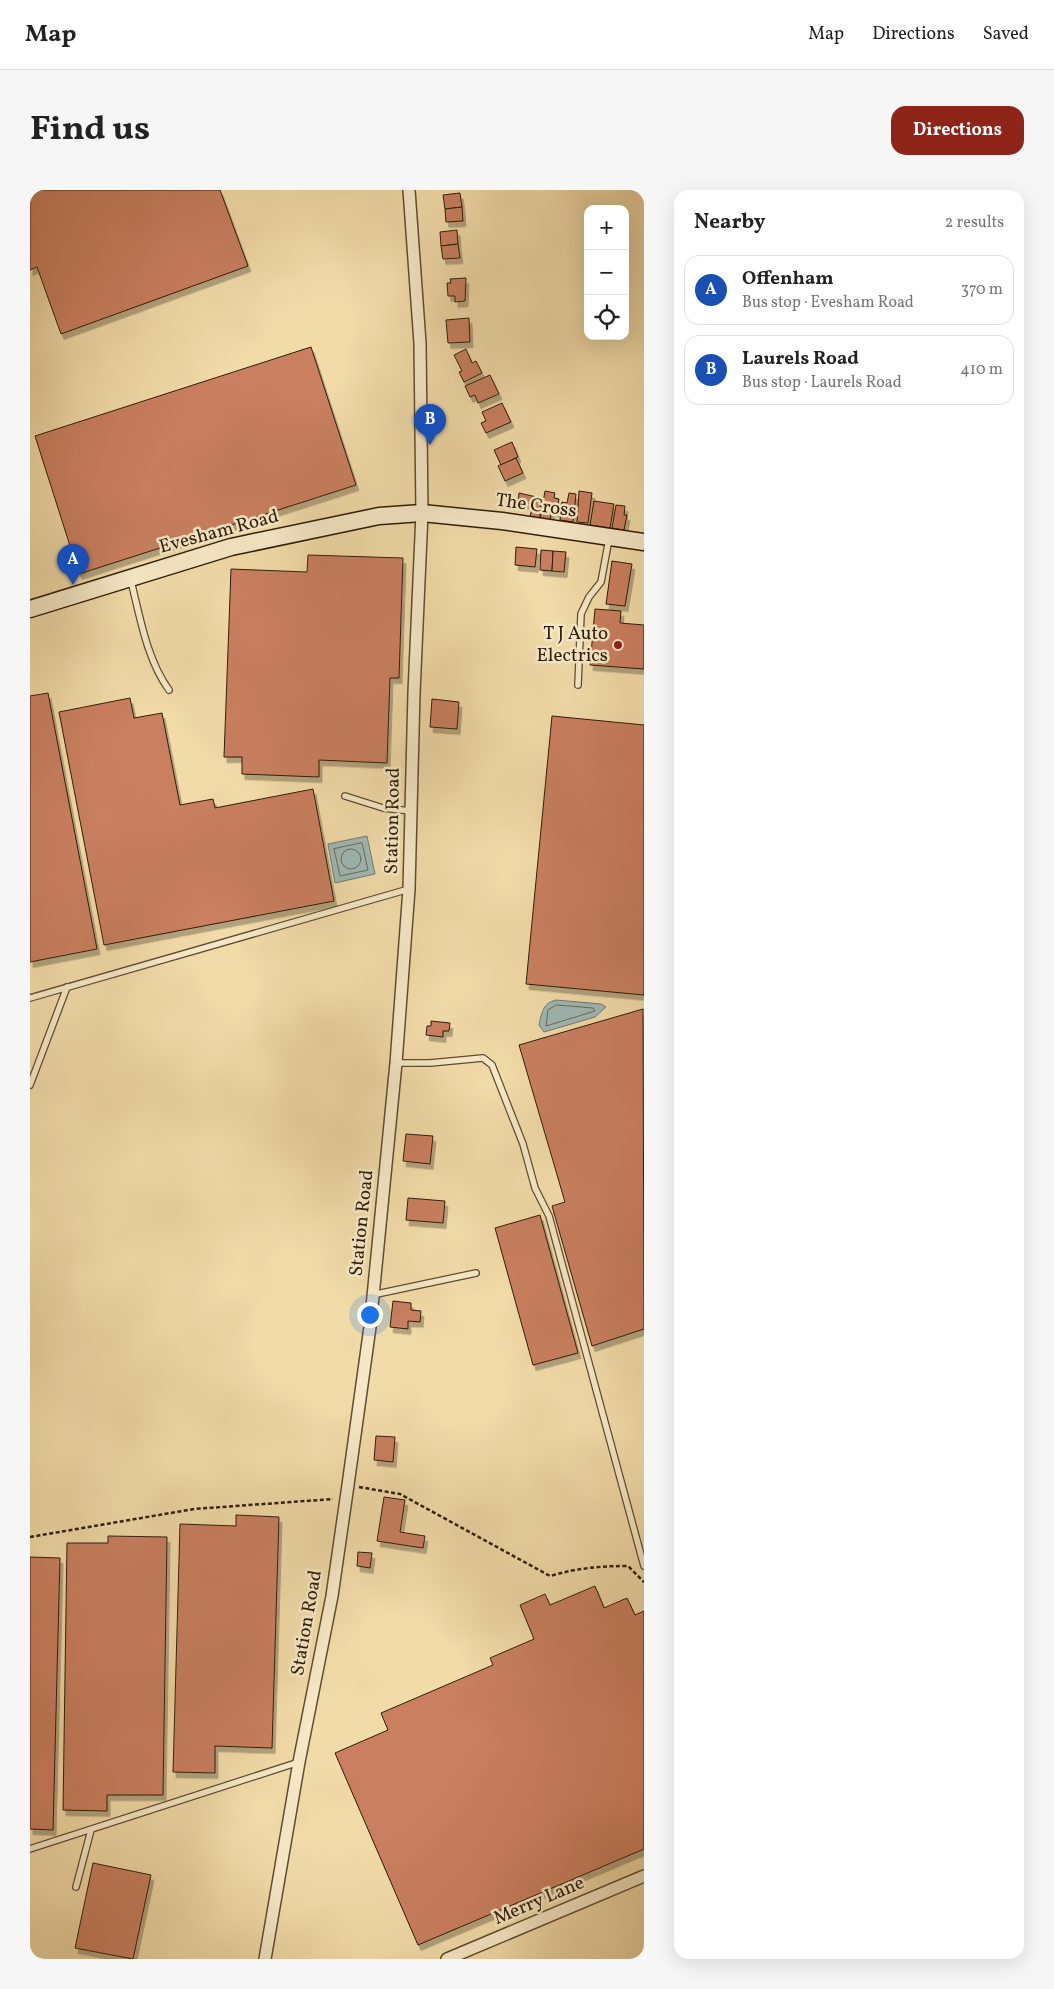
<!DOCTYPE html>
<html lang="en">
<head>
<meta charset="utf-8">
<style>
	body { margin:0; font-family:Vollkorn,serif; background:#f6f6f6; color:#222 }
	.controls { position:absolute; right:15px; top:15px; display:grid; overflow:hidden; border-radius:10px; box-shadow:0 5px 20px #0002 }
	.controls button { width:45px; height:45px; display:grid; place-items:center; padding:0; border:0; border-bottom:1px solid #e0e0e0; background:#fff; color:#222; font:25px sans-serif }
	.you { position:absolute; left:339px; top:1124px; width:18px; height:18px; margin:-12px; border:4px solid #fff; border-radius:50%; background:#1a73e8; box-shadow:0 0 0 8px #1a73e833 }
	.badge { display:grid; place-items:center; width:32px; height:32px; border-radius:50%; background:#8f2418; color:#fff; font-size:16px; font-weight:700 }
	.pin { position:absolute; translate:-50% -41px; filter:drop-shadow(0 1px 2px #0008) }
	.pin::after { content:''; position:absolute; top:26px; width:18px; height:15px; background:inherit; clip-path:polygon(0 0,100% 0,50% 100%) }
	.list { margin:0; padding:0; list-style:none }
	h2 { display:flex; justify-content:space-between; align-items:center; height:65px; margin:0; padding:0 20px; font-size:21px }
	h2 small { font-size:16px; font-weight:400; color:#767676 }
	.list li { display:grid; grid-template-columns:32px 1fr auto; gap:15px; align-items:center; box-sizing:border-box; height:70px; margin:0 10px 10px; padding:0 10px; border:1px solid #e0e0e0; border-radius:15px }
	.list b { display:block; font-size:19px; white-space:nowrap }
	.list p { margin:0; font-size:16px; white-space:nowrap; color:#767676 }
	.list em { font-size:16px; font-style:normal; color:#767676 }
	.icon { flex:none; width:28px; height:28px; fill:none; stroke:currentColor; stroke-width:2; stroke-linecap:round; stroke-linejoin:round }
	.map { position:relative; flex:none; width:614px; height:1769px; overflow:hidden; border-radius:15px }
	header { display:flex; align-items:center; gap:30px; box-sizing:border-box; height:70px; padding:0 25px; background:#fff; border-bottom:1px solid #e0e0e0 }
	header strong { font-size:24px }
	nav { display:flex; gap:28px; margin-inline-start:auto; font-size:18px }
	.intro { display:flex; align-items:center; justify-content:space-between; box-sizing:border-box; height:120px; padding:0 30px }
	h1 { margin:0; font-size:35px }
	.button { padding:12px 22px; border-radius:15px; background:#8f2418; color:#fff; font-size:18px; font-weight:700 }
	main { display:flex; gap:30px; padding:0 30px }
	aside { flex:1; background:#fff; border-radius:15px; box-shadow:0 5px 20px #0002 }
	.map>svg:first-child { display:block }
	.water { fill:#9fb8b4; stroke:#727a6f }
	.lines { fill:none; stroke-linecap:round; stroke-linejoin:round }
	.shore { stroke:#676a5e; stroke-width:1 }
	.building { fill:#c97f61; stroke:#2f1d07; filter:url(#shadow) }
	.lane-casing { stroke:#604c30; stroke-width:8 }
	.street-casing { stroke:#604c30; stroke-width:14 }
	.secondary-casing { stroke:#2f1d07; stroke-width:19 }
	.path { stroke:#2f1d07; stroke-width:2.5; stroke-dasharray:4 2.5; stroke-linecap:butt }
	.lane { stroke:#f6e8c7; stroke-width:5.5 }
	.street { stroke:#f6e8c7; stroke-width:11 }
	.secondary { stroke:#f6e8c7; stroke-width:16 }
	.poi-dot { fill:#8f2418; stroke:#f6e8c7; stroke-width:2 }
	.labels { text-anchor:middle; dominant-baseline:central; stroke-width:5; stroke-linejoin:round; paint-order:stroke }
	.street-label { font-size:19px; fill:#2f1d07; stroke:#f6e8c7 }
	.poi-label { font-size:19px; fill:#2f1d07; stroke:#f6e8c7; text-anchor:end }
</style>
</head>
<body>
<header>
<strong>Map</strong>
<nav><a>Map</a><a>Directions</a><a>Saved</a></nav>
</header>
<div class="intro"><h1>Find us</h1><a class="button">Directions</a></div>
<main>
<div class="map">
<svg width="614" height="1769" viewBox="0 0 614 1769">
	<defs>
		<filter id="shadow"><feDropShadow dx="3" dy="5.5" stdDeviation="0" flood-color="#0004"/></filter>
	</defs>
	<rect width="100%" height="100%" fill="#f1dba9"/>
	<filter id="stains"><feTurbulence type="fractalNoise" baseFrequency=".004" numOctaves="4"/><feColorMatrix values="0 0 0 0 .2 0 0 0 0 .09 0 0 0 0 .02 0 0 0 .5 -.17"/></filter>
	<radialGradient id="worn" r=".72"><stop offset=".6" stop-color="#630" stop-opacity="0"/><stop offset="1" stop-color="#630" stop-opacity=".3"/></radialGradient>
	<!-- water -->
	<g class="water">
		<polygon points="337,646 345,684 305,693 298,654"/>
		<path d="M526 810 571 814 576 817 565 827 514 842 509 835C512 822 513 813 526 810Z"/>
	</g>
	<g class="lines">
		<!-- shore -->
		<g class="shore">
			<polygon points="332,653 338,680 310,686 304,659"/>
			<circle cx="321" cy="669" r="10"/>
			<polygon points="527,815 563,818 565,821 516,836 518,820"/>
		</g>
	</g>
	<!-- building -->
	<g class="building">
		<polygon points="0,0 190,0 218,76 31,144 7,77 0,80"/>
		<polygon points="430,3 432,17 415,19 413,5"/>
		<polygon points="432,17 433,31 416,32 415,19"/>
		<polygon points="427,40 428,54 411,56 410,42"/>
		<polygon points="428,54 430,68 413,69 411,56"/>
		<polygon points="436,88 435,111 425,112 425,106 418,106 417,93 421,93 420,89"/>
		<polygon points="439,128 440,152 418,153 416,130"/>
		<polygon points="281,157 326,295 49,384 5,246"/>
		<polygon points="436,159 442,173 446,171 452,183 434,192 429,182 432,181 424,165"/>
		<polygon points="460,185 469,204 448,213 445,205 440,207 435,196"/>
		<polygon points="472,213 481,232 456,243 451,233 456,231 452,222"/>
		<polygon points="482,252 488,267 471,275 464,260"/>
		<polygon points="486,268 493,283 475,291 468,276"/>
		<polygon points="515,301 525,303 524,308 529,309 527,322 522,321 520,330 510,329"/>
		<polygon points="549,301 562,303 558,333 547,332"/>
		<polygon points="489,303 511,308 510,329 500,326 502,319 499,318 500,314 488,312"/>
		<polygon points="539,303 546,304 543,332 530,330 532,312 537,313"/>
		<polygon points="564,311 584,314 580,338 560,335"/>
		<polygon points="586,315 595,316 594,325 597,325 594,340 582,338"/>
		<polygon points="486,357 507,359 505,377 485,375"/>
		<polygon points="511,360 523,361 522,381 510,380"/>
		<polygon points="523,361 536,362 534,382 522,381"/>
		<polygon points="278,365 373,368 369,488 360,488 357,573 289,570 289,587 212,584 212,567 194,567 201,379 277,382"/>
		<polygon points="582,371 602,374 595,416 576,414"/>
		<polygon points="565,419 591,421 590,433 614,435 614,479 560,475"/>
		<polygon points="18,503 67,759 0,772 0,506"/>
		<polygon points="100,508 104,528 132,523 150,615 183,609 185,618 283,599 304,711 74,755 29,522"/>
		<polygon points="402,509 429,512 427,539 400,537"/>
		<polygon points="522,526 614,535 614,805 496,794"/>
		<polygon points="613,819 614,1139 562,1156 522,1016 535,1012 489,855"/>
		<polygon points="401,831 420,833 419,841 413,841 413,847 396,845 397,836 401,836"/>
		<polygon points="376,944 403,946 400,974 373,971"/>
		<polygon points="378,1008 415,1011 413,1033 376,1030"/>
		<polygon points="510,1025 548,1163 503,1175 465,1038"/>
		<polygon points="363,1111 381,1113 381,1120 391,1121 390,1132 378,1131 378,1139 360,1137"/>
		<polygon points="346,1246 365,1247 363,1272 344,1270"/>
		<polygon points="354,1307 375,1310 370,1342 395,1346 393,1358 347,1351"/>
		<polygon points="206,1325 249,1327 242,1558 185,1556 185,1583 143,1582 150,1334 206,1336"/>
		<polygon points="78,1346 137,1347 133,1605 77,1605 77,1621 33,1620 37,1353 78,1353"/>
		<polygon points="328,1362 342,1363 340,1378 327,1376"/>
		<polygon points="0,1367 30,1368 23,1640 0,1639"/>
		<polygon points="565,1396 574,1418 597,1408 605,1425 614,1421 614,1659 388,1755 305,1563 358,1540 351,1523 463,1475 460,1468 504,1449 490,1415 515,1404 520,1415"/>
		<polygon points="63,1673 121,1685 103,1769 45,1758"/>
	</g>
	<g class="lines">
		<defs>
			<g id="lane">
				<path d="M101 391C110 427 117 470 139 500"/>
				<polyline points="548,495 551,424 559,407 571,392 579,349"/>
				<polyline points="315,606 353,618 381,621"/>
				<polyline points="0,808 379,699"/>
				<polyline points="366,873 400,873 453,868 462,875 493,954 505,998 519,1026 614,1376"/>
				<polyline points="0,895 37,797"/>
				<polyline points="342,1105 446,1083"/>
				<polyline points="0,1659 269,1572"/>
				<polyline points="46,1697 61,1640"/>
			</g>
			<g id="street">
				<polyline points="235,1769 269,1572 302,1406 318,1295 340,1137 366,873 379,699 384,503 392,323 390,153 379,0"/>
				<polyline points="417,1769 614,1686"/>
			</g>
			<polyline id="secondary" points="0,419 201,357 349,326 392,323 472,331 614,352"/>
		</defs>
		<!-- lane casing -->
		<use href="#lane" class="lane-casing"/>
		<!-- street casing -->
		<use href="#street" class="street-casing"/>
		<!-- secondary casing -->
		<use href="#secondary" class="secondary-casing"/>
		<!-- path -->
		<g class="path">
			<path d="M329 1297 370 1304 520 1386C547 1378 570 1376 598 1376L614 1392"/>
			<polyline points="0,1347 164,1319 303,1309"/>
		</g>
		<!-- lane -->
		<use href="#lane" class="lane"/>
		<!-- street -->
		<use href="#street" class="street"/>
		<!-- secondary -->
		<use href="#secondary" class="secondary"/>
	</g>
	<!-- markers -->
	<circle class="poi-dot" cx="588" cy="455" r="5"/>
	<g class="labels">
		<!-- street labels -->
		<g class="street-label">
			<text transform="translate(506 316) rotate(8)">The Cross</text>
			<text transform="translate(189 342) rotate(-15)">Evesham Road</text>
			<text transform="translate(363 631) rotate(-89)">Station Road</text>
			<text transform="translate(332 1033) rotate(-84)">Station Road</text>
			<text transform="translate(277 1433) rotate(-80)">Station Road</text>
			<text transform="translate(509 1711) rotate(-23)">Merry Lane</text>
		</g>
		<!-- poi labels -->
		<g class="poi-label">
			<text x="578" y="444">T J Auto<tspan x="578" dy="22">Electrics</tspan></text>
		</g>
	</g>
	<rect width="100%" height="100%" filter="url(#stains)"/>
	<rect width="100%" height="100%" fill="url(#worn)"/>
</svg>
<div class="controls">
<button>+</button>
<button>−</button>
<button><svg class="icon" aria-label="locate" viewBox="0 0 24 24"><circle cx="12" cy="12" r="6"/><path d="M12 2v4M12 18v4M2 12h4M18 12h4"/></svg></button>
</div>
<div class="you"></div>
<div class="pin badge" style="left:43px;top:395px;background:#1a4fb4">A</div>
<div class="pin badge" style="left:400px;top:255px;background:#1a4fb4">B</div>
</div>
<aside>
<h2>Nearby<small>2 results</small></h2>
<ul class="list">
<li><span class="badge" style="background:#1a4fb4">A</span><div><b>Offenham</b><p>Bus stop · Evesham Road</p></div><em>370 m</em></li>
<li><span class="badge" style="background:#1a4fb4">B</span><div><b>Laurels Road</b><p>Bus stop · Laurels Road</p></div><em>410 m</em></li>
</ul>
</aside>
</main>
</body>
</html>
